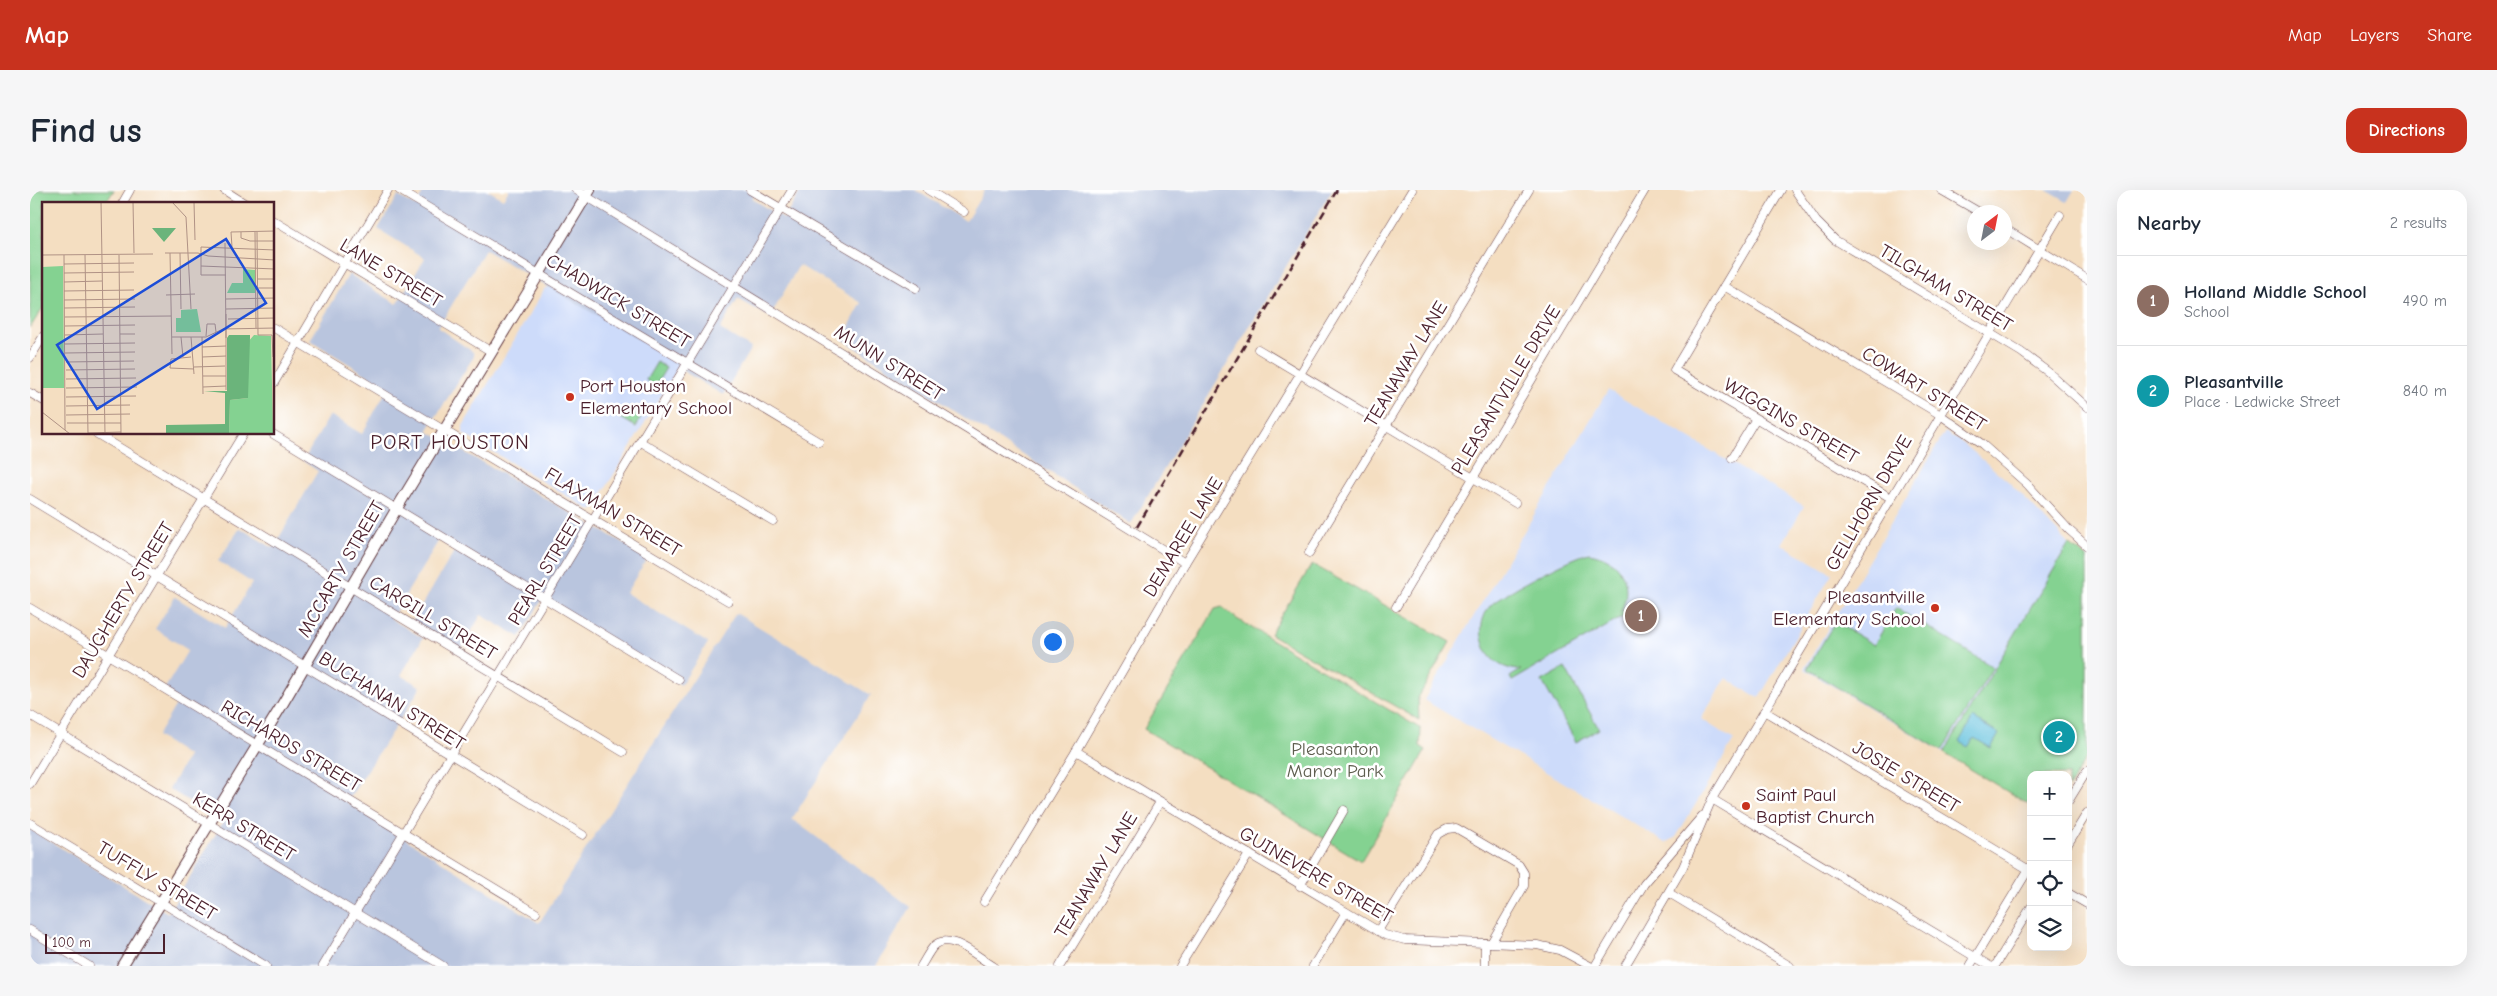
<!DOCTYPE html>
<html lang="en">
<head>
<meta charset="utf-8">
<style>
	body { margin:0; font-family:"Comic Neue",sans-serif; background:#f6f6f7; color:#1f2937 }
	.controls { position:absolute; right:15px; bottom:15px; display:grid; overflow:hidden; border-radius:10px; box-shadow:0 5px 20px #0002 }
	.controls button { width:45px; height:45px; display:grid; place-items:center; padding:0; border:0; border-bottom:1px solid #e0e1e3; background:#fff; color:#1f2937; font:25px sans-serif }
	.compass { position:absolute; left:1937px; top:15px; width:45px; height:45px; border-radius:50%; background:#fff; box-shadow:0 5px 20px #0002; rotate:32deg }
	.scale { position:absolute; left:15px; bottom:12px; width:120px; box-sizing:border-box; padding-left:5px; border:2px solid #4a1f2b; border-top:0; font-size:14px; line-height:18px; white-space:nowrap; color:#4a1f2b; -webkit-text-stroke:4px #fff; paint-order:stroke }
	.you { position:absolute; left:1022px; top:451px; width:18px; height:18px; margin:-12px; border:4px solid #fff; border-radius:50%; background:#1a73e8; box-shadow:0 0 0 8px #1a73e833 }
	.badge { display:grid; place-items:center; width:32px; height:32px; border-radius:50%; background:#c8321e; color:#fff; font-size:16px; font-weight:700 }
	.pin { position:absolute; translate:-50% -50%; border:2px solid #fff; box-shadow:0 1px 5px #0006 }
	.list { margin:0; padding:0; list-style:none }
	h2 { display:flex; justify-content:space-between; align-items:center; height:65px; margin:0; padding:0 20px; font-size:21px }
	h2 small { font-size:16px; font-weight:400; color:#747a83 }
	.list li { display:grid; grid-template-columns:32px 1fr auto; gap:15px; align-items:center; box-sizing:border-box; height:90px; padding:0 20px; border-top:1px solid #e0e1e3 }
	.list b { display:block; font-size:19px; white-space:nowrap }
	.list p { margin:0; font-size:16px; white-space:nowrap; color:#747a83 }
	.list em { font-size:16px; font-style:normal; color:#747a83 }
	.icon { flex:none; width:28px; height:28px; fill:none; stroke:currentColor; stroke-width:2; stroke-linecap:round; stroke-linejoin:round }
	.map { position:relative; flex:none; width:2057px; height:776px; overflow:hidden; border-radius:15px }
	header { display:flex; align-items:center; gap:30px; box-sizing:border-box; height:70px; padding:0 25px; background:#c8321e; color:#fff }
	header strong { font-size:24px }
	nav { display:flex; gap:28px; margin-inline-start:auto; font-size:18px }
	.intro { display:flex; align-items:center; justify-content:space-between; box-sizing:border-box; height:120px; padding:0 30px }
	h1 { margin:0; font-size:35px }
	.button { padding:12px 22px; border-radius:15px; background:#c8321e; color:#fff; font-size:18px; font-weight:700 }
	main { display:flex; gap:30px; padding:0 30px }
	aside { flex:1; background:#fff; border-radius:15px; box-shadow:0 5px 20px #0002 }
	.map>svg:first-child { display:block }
	.built { fill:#cddbfa }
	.industrial { fill:#b9c5de }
	.green { fill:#84d291; stroke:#67785e }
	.water { fill:#5fc0dd; stroke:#547084 }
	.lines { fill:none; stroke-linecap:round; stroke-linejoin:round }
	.minor-casing { stroke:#643c42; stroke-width:9 }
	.major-casing { stroke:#643c42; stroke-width:12 }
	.minor { stroke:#fff; stroke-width:8 }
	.major { stroke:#fff; stroke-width:10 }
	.rail { stroke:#4a1f2b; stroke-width:2.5; stroke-dasharray:8 4; stroke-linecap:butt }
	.poi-dot { fill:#c8321e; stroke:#fff; stroke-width:2 }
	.labels { text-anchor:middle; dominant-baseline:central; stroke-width:5; stroke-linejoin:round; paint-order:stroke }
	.street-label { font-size:19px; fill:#4a1f2b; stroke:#fff }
	.poi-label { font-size:19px; fill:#4a1f2b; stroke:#fff; text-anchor:start }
	.park-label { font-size:19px; fill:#5e5e4f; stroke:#fff }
	.quarter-label { font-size:21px; letter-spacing:1px; fill:#4a1f2b; stroke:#fff }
	.inset-road { fill:none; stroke:#b09285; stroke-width:1 }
	.view { fill:#1d4ed8; fill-opacity:0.15; stroke:#1d4ed8; stroke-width:2.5 }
	.inset-edge { fill:none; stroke:#4a1f2b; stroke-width:2.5 }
</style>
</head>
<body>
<header>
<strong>Map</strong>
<nav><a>Map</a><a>Layers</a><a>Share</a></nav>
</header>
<div class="intro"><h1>Find us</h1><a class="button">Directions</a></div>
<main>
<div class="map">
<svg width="2057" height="776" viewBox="0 0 2057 776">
	<rect width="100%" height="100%" fill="#fff"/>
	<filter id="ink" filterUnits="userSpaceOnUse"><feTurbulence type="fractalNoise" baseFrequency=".02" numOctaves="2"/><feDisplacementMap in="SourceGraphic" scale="10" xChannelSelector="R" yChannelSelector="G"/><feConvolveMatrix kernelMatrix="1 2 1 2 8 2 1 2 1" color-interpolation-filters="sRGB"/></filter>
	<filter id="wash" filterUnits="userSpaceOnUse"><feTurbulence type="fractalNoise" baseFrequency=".0096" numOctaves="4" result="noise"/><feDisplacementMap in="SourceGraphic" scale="20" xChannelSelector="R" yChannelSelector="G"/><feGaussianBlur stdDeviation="1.12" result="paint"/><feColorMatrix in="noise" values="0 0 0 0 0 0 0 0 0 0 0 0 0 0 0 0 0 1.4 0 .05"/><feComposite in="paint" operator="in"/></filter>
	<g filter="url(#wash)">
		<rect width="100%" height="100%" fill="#f4dec1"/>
		<!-- built -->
		<g class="built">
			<polygon points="522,97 645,171 648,178 563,319 560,320 433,244 433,236 515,98"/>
			<polygon points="1578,200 1774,316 1752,354 1802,384 1729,508 1696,488 1671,529 1704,550 1646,647 1636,653 1394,510"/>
			<polygon points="1915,242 1934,254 1979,292 2039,354 1914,563 1774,479"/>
		</g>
		<!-- industrial -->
		<g class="industrial">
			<polygon points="395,0 458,0 473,9 479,0 727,0 722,9 754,29 771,0 885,0 936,31 955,0 1302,0 1101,334 812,149 832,113 769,75 740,127 708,109 690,139 721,158 693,205 648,178 645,171 455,60 408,138 443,162 444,166 397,241 618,367 596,403 678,453 651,495 512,410 490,447 451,425 430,461 382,432 425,360 409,350 361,429 393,448 371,485 391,497 317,612 509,733 706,423 841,505 762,629 881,717 846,776 0,776 0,639 138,723 193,632 139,599 158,566 127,546 147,513 132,503 158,460 125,439 145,407 195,438 222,393 188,371 210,338 243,358 288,281 273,271 300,225 332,244 358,198 280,150 319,84 367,114 395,68 348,39 368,6 385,16"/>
			<polygon points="2016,0 2044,0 2037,12"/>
		</g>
		<!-- green -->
		<g class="green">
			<polygon points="0,0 84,0 75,14 14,14 14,116 0,138"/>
			<polygon points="627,172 636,178 625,196 616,190"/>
			<polygon points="597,218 611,227 606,237 591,228"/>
			<polygon points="2039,354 2057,368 2057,567 2038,598 2038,585 2001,585 2001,616 1914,563"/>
			<path d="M1559 363C1591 368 1604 393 1591 422L1609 414 1610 417 1482 491 1480 487 1491 480C1477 480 1462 473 1456 460 1449 445 1450 429 1460 416 1472 403 1540 368 1559 363Z"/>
			<polygon points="1282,374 1420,452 1388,508 1389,530 1240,444"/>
			<polygon points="1192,417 1207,429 1391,539 1390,556 1396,560 1331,671 1114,539 1185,419"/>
			<polygon points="1866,418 1963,477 1912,561 1777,479 1805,432 1844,455"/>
			<polygon points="1535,478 1569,539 1546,552 1512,491"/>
		</g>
		<!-- water -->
		<polygon class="water" points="1943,528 1969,544 1961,558 1944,548 1938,557 1929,552"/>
	</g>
	<g filter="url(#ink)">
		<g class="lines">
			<defs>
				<g id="minor">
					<polyline points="194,0 216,14"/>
					<polyline points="369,0 789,252"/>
					<polyline points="546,0 1155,373"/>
					<polyline points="720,0 886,98"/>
					<polyline points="898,0 934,22"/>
					<polyline points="1751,0 1644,180 1861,308"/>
					<polyline points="1765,0 1786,31 1805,50 1991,162 2018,182 2057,217"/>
					<polyline points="1911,0 1949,22"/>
					<polyline points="92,14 100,0"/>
					<polyline points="244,31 462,162"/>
					<polyline points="1974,38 2057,89"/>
					<polyline points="1694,96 1909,224 1952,254 1997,294 2039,340 2057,356"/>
					<polyline points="244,138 698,411"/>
					<polyline points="1228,159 1485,313"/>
					<polyline points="0,168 14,145"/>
					<polyline points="244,193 358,0"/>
					<polyline points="0,203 14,211"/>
					<polyline points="67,244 593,562"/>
					<polyline points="243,244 649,490"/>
					<polyline points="611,252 743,331"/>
					<polyline points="1702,268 1725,230"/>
					<polyline points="0,309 553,645"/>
					<polyline points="1279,363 1499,0"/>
					<polyline points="1366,417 1615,0"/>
					<polyline points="0,418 506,723"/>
					<polyline points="1734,521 2001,681"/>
					<polyline points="0,525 413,776"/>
					<polyline points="1046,561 1355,745 1375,750 1507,755 1530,760 1560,776"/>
					<polyline points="0,594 213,244"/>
					<polyline points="1682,609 1960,776"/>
					<polyline points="2038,612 2057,581"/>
					<polyline points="0,633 236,776"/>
					<polyline points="2038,654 2057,623"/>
					<polyline points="1270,696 1314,620"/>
					<polyline points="1639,703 1760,776"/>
					<polyline points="2038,703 2057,714"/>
					<polyline points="954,712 1046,561 1155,373 1382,0"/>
					<polyline points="0,740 59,776"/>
					<polyline points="1348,741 1408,644 1417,639 1426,638 1489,675 1494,683 1494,696 1461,753"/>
					<polyline points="293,776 762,0"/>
					<path d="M891 776C895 770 899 761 904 756 919 740 949 768 963 776"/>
					<polyline points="1030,776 1130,612"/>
					<polyline points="1150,776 1219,664"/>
					<polyline points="1283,776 1316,722"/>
					<polyline points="1455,776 1455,753"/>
					<polyline points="1565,776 1614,694 1672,626"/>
					<polyline points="1595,776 1653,677 1682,609 2030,25"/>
					<polyline points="1940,776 2000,677"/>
					<polyline points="1965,776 2001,717"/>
				</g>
				<polyline id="major" points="92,776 249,520 367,318 560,0"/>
			</defs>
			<!-- minor casing -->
			<use href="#minor" class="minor-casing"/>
			<!-- major casing -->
			<use href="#major" class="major-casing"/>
			<!-- minor -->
			<use href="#minor" class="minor"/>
			<!-- major -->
			<use href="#major" class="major"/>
			<!-- rail -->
			<polyline class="rail" points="1107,337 1307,0"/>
		</g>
	</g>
	<!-- markers -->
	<g class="poi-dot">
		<circle cx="540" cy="207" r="5"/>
		<circle cx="1905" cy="418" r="5"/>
		<circle cx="1716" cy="616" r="5"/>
	</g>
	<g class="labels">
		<!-- street labels -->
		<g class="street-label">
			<text transform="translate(361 83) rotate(31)">LANE STREET</text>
			<text transform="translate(1916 98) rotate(31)">TILGHAM STREET</text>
			<text transform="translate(588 111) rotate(31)">CHADWICK STREET</text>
			<text transform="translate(859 173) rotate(32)">MUNN STREET</text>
			<text transform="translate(1376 174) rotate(-59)">TEANAWAY LANE</text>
			<text transform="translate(1894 199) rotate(32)">COWART STREET</text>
			<text transform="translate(1476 200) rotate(-59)">PLEASANTVILLE DRIVE</text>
			<text transform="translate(1761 231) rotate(30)">WIGGINS STREET</text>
			<text transform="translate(1839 313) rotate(-60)">GELLHORN DRIVE</text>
			<text transform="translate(583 322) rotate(31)">FLAXMAN STREET</text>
			<text transform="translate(1153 347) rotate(-59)">DEMAREE LANE</text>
			<text transform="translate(311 379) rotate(-60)">MCCARTY STREET</text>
			<text transform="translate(515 380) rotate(-59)">PEARL STREET</text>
			<text transform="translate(93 410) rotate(-59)">DAUGHERTY STREET</text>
			<text transform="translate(403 428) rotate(31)">CARGILL STREET</text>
			<text transform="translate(362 511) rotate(32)">BUCHANAN STREET</text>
			<text transform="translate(261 556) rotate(31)">RICHARDS STREET</text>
			<text transform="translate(1876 587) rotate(31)">JOSIE STREET</text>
			<text transform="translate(214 637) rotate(31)">KERR STREET</text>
			<text transform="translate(1066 685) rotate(-59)">TEANAWAY LANE</text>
			<text transform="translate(1286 685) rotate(30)">GUINEVERE STREET</text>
			<text transform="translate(127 691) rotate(31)">TUFFLY STREET</text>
		</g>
		<!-- poi labels -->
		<g class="poi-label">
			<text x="550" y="196">Port Houston<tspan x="550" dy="22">Elementary School</tspan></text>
			<text x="1895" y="407" text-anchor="end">Pleasantville<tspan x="1895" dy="22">Elementary School</tspan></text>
			<text x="1726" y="605">Saint Paul<tspan x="1726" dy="22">Baptist Church</tspan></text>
		</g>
		<!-- park labels -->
		<g class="park-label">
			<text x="1305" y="559">Pleasanton<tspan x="1305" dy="22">Manor Park</tspan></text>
		</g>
		<!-- quarter labels -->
		<g class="quarter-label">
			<text x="420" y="252">PORT HOUSTON</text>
		</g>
	</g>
	<!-- overview -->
	<g transform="translate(12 12)">
		<rect width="232" height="232" fill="#f4dec1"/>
		<path d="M21 64 22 186H0V65ZM201 67 213 68V91H185L190 81H201ZM155 107 159 130H134V116H139V108ZM212 133 229 134 231 232H187L188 198 206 196 205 141Z" fill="#84d291"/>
		<path d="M110 26H134L122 40ZM187 133H208V136L206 196 188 198 187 232H124V223L183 222V191L162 189H185V136Z" fill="#6bb47b"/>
		<path class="inset-road" d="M59 0 63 232M91 0 92 51M130 0 144 15 149 107M152 0 153 38M199 30V36L208 39H233M213 30 214 126M215 30 216 133H230L231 155M183 41 184 136M190 45 189 30 233 29M123 51H156L166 54 233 58M128 51 130 152M138 51 139 107M0 53 111 52M22 53 23 228M43 53 46 232M77 53 79 232M22 62 92 61M159 64 233 67M22 71 92 70M184 73H159V45L233 48M215 77H233M22 80 60 79M215 86H233M22 89 92 88M124 93 153 92M184 97 233 96M22 98 93 97M22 106 93 105M184 107 233 106M184 112V188M23 115 129 114M186 117 233 116M23 124 93 123M78 132H93M23 133 61 132M164 134 165 122H173L174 130M130 135H164L181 127 233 126M139 135 141 155M149 135 152 172M160 135 161 192M23 142 93 141M160 145 184 144M23 151 93 150M149 155 129 157 128 166 152 167M160 155 184 154M24 160 92 159M152 165 183 164M24 168 93 167M161 174H184M24 177 94 176M161 185 184 184M24 186 95 185M24 195 94 194M24 204 88 203M0 210 28 232M24 213 88 212M25 221H79M46 231 79 230"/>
		<path class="view" d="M184 37 224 101 55 207 15 143Z"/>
		<rect width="232" height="232" class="inset-edge"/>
	</g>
</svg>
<div class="controls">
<button>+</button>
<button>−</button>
<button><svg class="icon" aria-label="locate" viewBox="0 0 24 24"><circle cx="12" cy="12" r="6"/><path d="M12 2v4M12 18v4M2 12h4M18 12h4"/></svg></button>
<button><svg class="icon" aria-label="layers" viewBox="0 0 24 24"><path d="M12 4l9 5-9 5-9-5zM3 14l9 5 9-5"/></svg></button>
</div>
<svg class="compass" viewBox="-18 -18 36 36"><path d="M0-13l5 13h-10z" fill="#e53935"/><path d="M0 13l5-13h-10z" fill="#747a83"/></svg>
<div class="scale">100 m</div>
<div class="you"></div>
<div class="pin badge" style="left:1611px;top:426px;background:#8d6e63">1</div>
<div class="pin badge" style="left:2029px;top:547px;background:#0f9aa8">2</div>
</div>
<aside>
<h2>Nearby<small>2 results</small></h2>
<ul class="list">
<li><span class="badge" style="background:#8d6e63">1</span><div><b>Holland Middle School</b><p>School</p></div><em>490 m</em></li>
<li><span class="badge" style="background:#0f9aa8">2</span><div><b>Pleasantville</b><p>Place · Ledwicke Street</p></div><em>840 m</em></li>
</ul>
</aside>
</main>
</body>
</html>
